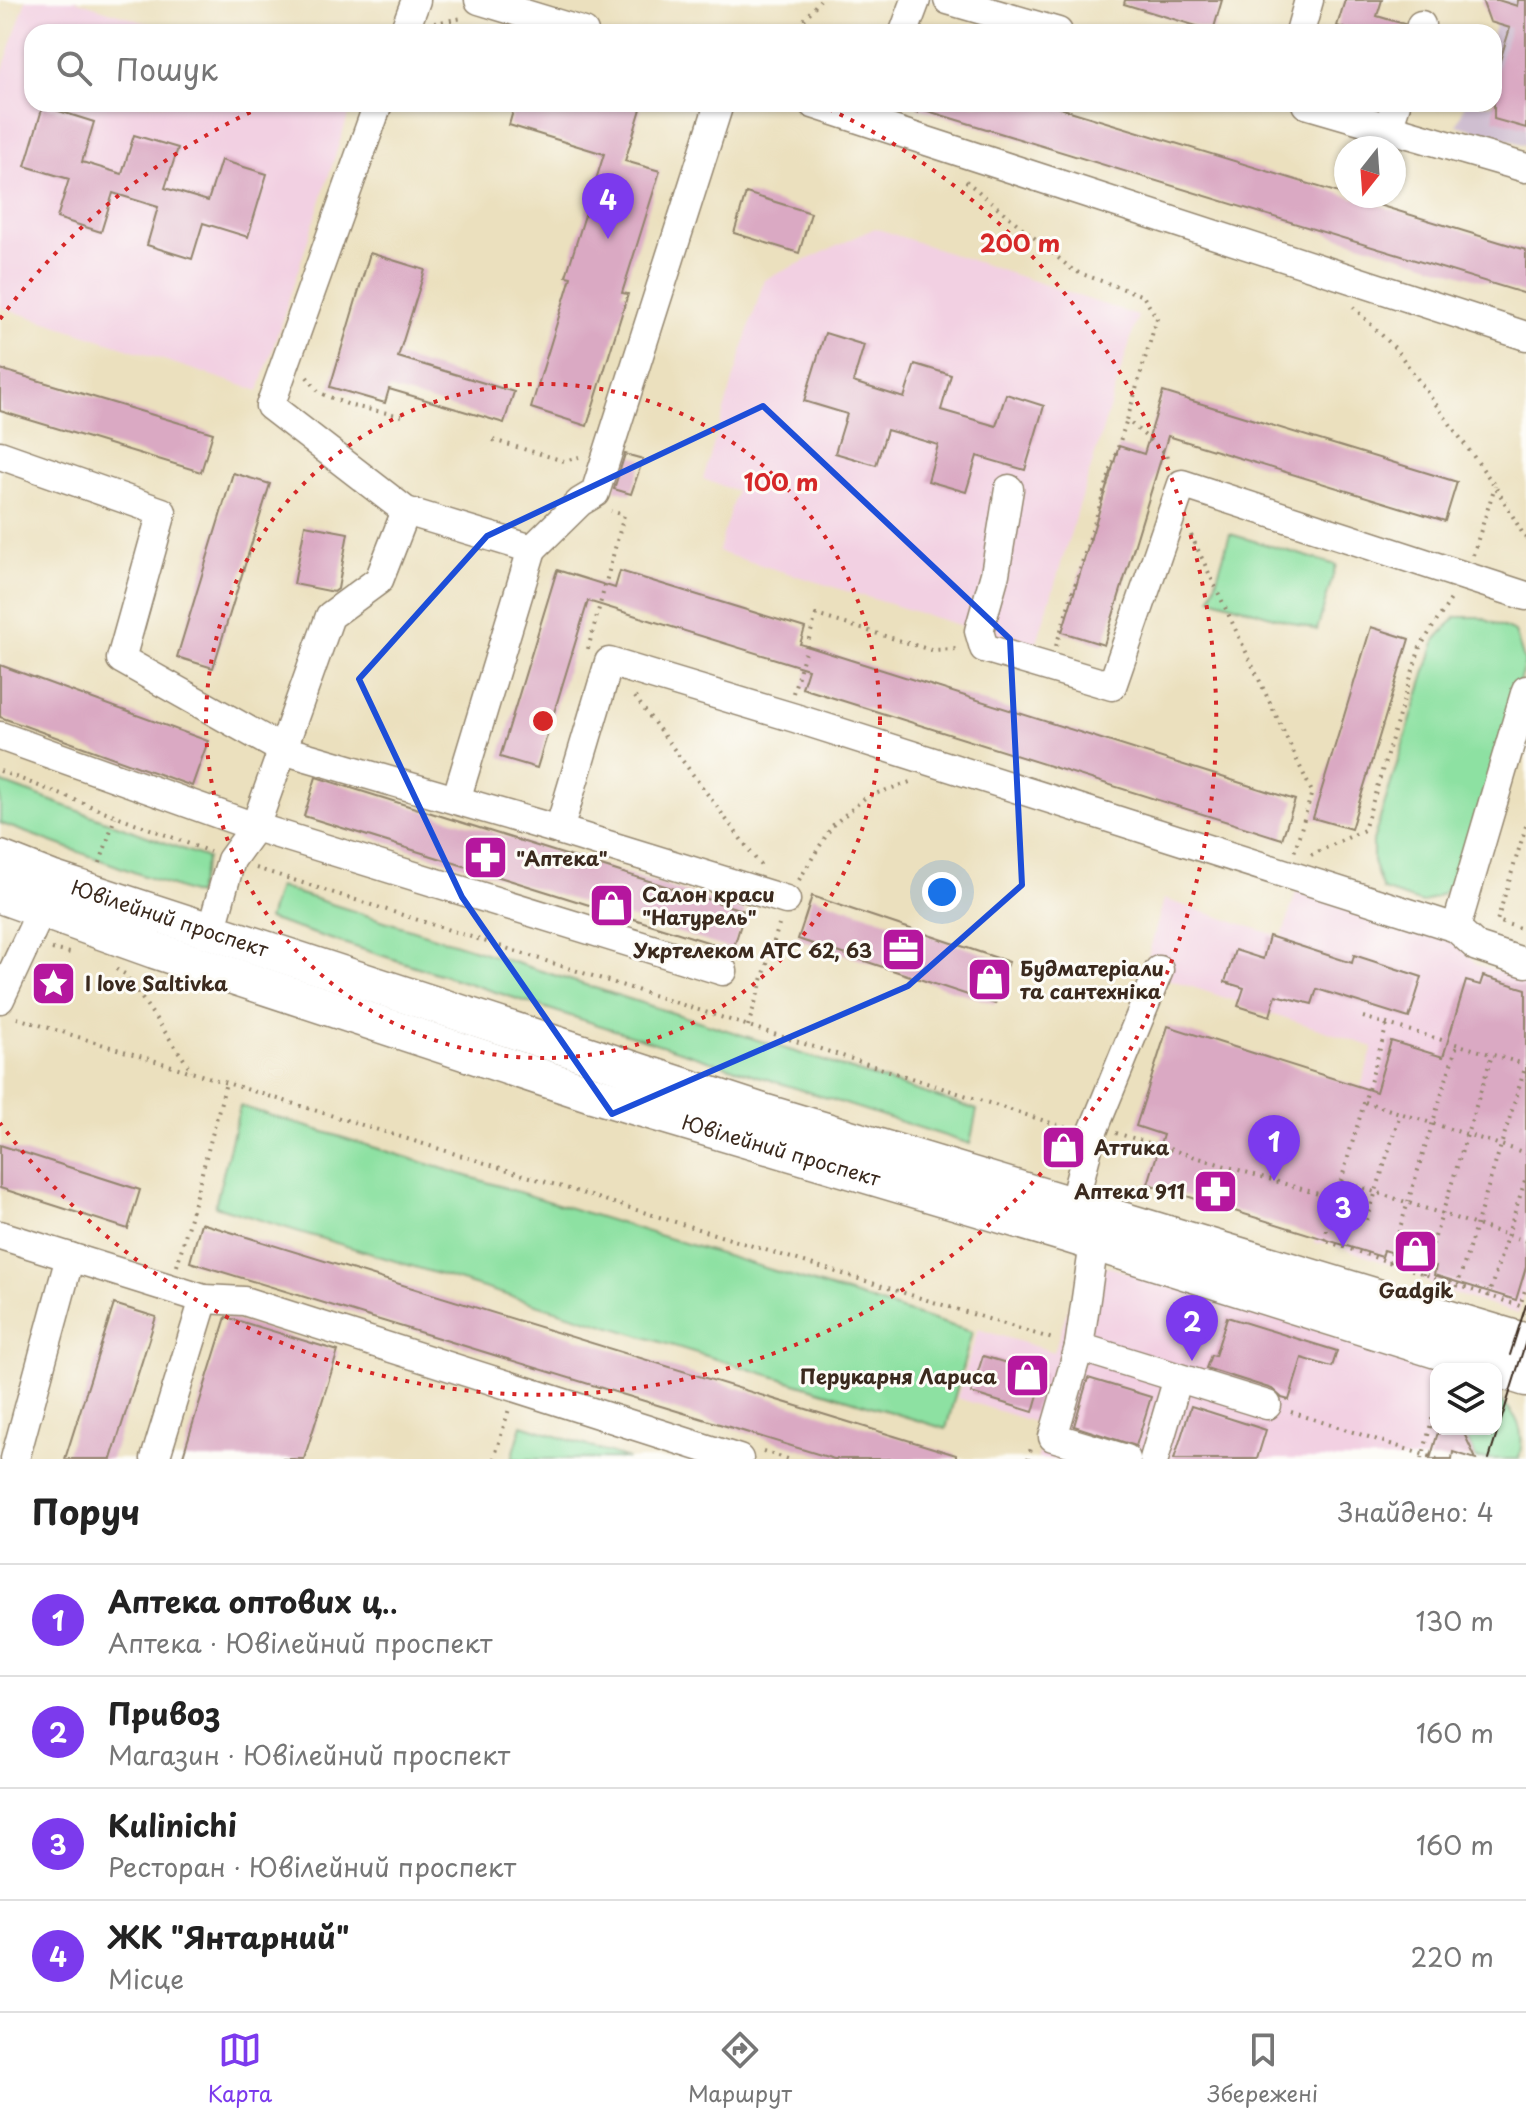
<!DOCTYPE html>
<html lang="uk">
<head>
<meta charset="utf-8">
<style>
	body { margin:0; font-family:"Playpen Sans",sans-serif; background:#f2f2f2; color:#222 }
	.controls { position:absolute; right:24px; bottom:24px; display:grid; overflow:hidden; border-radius:16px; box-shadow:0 2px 6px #0004 }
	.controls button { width:72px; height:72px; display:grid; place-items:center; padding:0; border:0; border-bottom:2px solid #e0e0e0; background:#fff; color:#222; font:40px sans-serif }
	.compass { position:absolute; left:1334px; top:136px; width:72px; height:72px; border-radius:50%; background:#fff; box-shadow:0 2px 6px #0004; rotate:197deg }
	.you { position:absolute; left:942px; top:892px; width:28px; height:28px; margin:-20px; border:6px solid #fff; border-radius:50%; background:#1a73e8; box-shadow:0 0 0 12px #1a73e833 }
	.badge { display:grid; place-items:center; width:52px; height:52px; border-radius:50%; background:#7c3aed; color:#fff; font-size:26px; font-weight:700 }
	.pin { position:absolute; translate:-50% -66px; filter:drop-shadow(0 2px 4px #0008) }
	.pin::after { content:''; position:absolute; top:42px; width:28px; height:24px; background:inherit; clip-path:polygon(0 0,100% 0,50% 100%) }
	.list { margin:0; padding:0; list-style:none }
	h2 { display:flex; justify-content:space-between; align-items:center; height:104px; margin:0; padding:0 32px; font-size:34px }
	h2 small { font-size:26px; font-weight:400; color:#767676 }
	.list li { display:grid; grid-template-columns:52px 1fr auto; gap:24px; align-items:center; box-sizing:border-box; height:112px; padding:0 32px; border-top:2px solid #e0e0e0 }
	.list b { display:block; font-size:30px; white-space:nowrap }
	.list p { margin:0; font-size:26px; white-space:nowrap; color:#767676 }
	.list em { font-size:26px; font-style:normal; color:#767676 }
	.icon { flex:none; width:44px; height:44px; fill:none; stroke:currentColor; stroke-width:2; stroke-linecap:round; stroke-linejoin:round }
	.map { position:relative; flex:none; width:1526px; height:1459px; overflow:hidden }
	.search { position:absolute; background:#fff; box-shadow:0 2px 6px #0004; left:24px; right:24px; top:24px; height:88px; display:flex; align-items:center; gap:20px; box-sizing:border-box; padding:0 28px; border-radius:24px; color:#767676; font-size:30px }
	.sheet { height:552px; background:#fff }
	nav { display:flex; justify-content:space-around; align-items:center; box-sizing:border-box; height:112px; border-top:2px solid #e0e0e0; background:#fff; font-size:22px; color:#767676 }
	nav a { display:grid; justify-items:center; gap:4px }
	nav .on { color:#7c3aed }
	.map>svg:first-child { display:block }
	.built { fill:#f2d0e2 }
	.industrial { fill:#cfbed0 }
	.green { fill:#8de1a2; stroke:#648660; stroke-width:2 }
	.building { fill:#daa9c3 }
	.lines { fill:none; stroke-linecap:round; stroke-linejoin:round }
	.minor-casing { stroke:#93856e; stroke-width:31 }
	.major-casing { stroke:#93856e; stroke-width:39 }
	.path { stroke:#93856e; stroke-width:4; stroke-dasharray:2 6; stroke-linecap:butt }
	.minor { stroke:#fff; stroke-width:28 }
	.major { stroke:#fff; stroke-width:36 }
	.tram { stroke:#3b2a1e; stroke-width:2 }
	.marked { fill:none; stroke:#1d4ed8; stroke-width:6; stroke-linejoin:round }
	.ring { fill:none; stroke:#d62828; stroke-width:4; stroke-dasharray:4 8 }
	.labels { text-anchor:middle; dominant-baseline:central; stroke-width:6; stroke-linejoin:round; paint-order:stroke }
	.poi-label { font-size:20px; font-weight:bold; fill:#3b2a1e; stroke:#fdfcf7; text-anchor:start }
	.street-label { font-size:20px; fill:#3b2a1e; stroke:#fdfcf7 }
	.centre { fill:#d62828; stroke:#fdfcf7; stroke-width:4 }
	.ring-label { font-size:24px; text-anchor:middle; font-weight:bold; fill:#d62828; stroke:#fdfcf7; stroke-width:6; stroke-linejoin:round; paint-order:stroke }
</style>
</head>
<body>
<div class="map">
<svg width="1526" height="1459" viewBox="0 0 1526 1459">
	<rect width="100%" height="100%" fill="#fdfcf7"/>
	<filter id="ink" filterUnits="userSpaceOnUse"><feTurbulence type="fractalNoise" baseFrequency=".0125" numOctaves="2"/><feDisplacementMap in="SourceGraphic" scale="16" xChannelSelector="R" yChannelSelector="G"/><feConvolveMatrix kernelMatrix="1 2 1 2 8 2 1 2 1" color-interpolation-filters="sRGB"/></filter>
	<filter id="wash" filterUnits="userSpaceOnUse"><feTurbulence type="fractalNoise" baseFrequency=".006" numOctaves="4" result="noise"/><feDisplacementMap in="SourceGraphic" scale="32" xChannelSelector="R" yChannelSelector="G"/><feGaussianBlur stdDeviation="1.8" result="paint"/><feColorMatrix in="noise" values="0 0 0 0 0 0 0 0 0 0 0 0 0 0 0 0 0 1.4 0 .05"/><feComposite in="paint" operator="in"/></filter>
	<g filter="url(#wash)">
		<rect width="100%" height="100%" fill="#ebe0be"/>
		<!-- built -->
		<g class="built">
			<polygon points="26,0 75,0 174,32 32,32 32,104 352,104 259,391 0,307 0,78"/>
			<polygon points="875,228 1138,316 1035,648 718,552 736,491 703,479 764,280"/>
			<polygon points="1298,886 1450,935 1477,965 1526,980 1526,1287 1518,1314 1436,1288 1414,1273 1329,1243 1314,1243 1373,1047 1144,971 1164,899 1282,937"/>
			<polygon points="1083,1259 1444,1369 1436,1369 1436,1429 1477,1429 1467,1459 1037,1459 1047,1426 957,1398 978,1329 1054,1352"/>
		</g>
		<!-- industrial -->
		<polygon class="industrial" points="1505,0 1526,0 1526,145 1457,125 1465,104 1494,104 1493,32"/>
		<!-- green -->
		<g class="green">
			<polygon points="1230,534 1336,565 1317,630 1211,598"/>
			<polygon points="1456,617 1479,617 1515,632 1525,663 1460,872 1442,894 1422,903 1383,890 1373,862 1373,841 1436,639"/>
			<polygon points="0,782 207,858 196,895 0,823"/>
			<polygon points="278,887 977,1110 970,1144 268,919"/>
			<polygon points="240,1106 972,1332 946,1429 215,1206"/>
			<path d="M1496 1396C1518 1415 1526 1430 1519 1459H1476L1462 1429H1496Z"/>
			<polygon points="522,1425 628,1459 512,1459"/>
		</g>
		<g id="blocks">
			<!-- building -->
			<g class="building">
				<polygon points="1125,0 1222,0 1213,31 1124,4"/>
				<polygon points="1345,0 1382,0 1377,16 1404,24 1402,32 1356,32 1337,26"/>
				<polygon points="1482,0 1498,0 1517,6 1518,0 1526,0 1526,128 1494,119 1494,80 1510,28 1490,22"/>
				<polygon points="515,104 624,104 641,109 625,161 660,171 622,293 628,294 587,426 531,408 571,277 566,276 604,154 509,125"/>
				<polygon points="918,104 1047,104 1526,250 1526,294 918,108"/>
				<polygon points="43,106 94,122 82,162 122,174 134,135 178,148 165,188 208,201 221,160 267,174 248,237 203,223 192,259 147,245 158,207 113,193 101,232 57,218 69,179 25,166"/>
				<polygon points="746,193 811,213 799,253 734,233"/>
				<polygon points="370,253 425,270 398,357 514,392 504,423 389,389 385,403 330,387"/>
				<polygon points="825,333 864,345 853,382 904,398 915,364 951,375 941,410 996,426 1006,394 1044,406 1025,470 977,456 966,492 928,481 938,445 887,430 876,465 835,453 847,414 804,401"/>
				<polygon points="0,369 213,433 201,472 0,411"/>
				<polygon points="1163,392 1457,482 1445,521 1168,436 1104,645 1062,632 1119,446 1144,454"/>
				<polygon points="625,454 643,459 631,494 614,489"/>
				<polygon points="233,473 270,484 213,668 177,657"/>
				<polygon points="305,525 348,533 338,589 334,592 294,584"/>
				<polygon points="557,570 615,588 620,571 805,628 800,644 1295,800 1282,839 802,688 808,669 588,601 537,768 500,757"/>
				<polygon points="1371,627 1409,639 1351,829 1313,818"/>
				<polygon points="0,665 208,741 192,786 0,717"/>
				<polygon points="316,777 745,911 733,950 304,816"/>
				<polygon points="812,896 1009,962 995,1004 798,939"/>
				<polygon points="1269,936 1352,963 1354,955 1422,977 1409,1018 1317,989 1312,1004 1276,995 1270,1016 1238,1006 1244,988 1225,982 1235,950 1263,959"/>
				<polygon points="1483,976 1526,989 1526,1267 1516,1300 1434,1275 1436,1266 1384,1250 1382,1257 1148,1184 1163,1135 1136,1126 1168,1026 1376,1092 1391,1041 1443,1057 1466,981 1480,985"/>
				<polygon points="0,1145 140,1190 128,1229 0,1188"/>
				<polygon points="201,1223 956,1455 956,1459 834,1459 190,1262"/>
				<polygon points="114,1304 156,1317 111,1459 65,1459"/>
				<polygon points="226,1317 338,1351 304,1459 182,1459"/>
				<polygon points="1227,1317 1337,1351 1332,1367 1302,1358 1289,1400 1282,1398 1272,1389 1206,1368 1211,1355 1215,1356"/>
				<polygon points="983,1356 1044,1374 1033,1412 971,1393"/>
				<polygon points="1088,1378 1151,1397 1136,1446 1074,1426"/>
				<polygon points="1191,1406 1266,1430 1257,1459 1174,1459"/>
				<polygon points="1439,1429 1462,1429 1476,1459 1453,1452 1452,1459 1430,1459"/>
			</g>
		</g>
	</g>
	<g filter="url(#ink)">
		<use href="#blocks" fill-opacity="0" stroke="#93856e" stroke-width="2"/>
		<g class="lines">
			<defs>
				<g id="minor">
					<polyline points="479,0 584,32"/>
					<polyline points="948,0 1058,32"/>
					<polyline points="404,32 416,0"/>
					<polyline points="904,32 916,0"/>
					<polyline points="1300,32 1309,0"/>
					<polyline points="1419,32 1421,25"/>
					<polyline points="378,104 270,406 406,511 532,549 580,502 595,493 719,104"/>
					<polyline points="813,104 1526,336"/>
					<polyline points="1306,104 1526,168"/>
					<polyline points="1388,128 1396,104"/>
					<polyline points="0,455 162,512 121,659 283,750 559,830 786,900"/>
					<polyline points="1009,489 995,574 979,631 984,648 1112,686 1182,484 1526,596"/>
					<polyline points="0,736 255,827 723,971"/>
					<polyline points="456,800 532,549"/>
					<polyline points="559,830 609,662 795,718 1456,928 1477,947 1526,963"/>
					<polyline points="1456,928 1526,690"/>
					<polyline points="211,931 231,860 255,827 330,616 379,580 406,511"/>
					<polyline points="0,999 41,911"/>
					<polyline points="1068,1225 1091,1136 1159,970"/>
					<polyline points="0,1235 204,1299 244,1301 739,1459"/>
					<polyline points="1094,1243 1079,1347 1053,1437 1126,1459"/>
					<polyline points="1079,1347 1267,1405"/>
					<polyline points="15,1459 70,1257"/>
					<polyline points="155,1459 204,1299"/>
					<polyline points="1154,1459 1178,1378"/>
				</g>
				<g id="major">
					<path id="s1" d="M0 859 51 879 766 1113 1526 1342"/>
					<path id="s2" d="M0 895 154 950 589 1093 1066 1234 1526 1378"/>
				</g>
			</defs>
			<!-- minor casing -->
			<use href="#minor" class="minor-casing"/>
			<!-- major casing -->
			<use href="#major" class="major-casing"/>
			<!-- path -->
			<g class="path">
				<polyline points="434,23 463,18"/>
				<polyline points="794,32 820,0"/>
				<polyline points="916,114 919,104"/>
				<polyline points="966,181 1074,271 1143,296 1157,318 1127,420 1166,454 1168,463"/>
				<polyline points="1353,307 1395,348 1495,486 1526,539"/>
				<polyline points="307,377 320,393 352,406 402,416"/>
				<polyline points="493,440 564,461 579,457"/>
				<polyline points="1191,535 1312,792 1294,853"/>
				<polyline points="1473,555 1495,486"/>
				<polyline points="1056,646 1126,422"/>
				<polyline points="588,649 624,515 611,511"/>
				<polyline points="793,693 816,615 931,650 957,649"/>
				<polyline points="635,697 761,866"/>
				<polyline points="0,771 210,852"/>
				<polyline points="1526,826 1497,921 1526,930"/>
				<polyline points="1311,855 1364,830 1420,647 1451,599"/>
				<polyline points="100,863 115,817"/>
				<polyline points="256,868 1070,1129"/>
				<polyline points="799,880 832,826 866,797 910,782"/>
				<polyline points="52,949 70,953"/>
				<polyline points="116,969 125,974 192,1071"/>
				<polyline points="1363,1017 1524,1064"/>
				<polyline points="17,1018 1056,1340"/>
				<polyline points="748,1026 779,925"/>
				<polyline points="1365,1102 1526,1153"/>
				<polyline points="1116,1133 1335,1199 1341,1181 1526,1241"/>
				<polyline points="1341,1181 1387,1025"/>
				<polyline points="1335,1199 1323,1240 1520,1306 1526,1287"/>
				<polyline points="1367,1220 1400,1114"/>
				<polyline points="1389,1263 1457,1045"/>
				<polyline points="177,1266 226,1083"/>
				<polyline points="1423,1275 1492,1055"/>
				<polyline points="1457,1287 1526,1065"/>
				<polyline points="1488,1297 1526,1177"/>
				<polyline points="1291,1412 1437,1459"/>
				<polyline points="763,1451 788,1459"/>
				<polyline points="494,1459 509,1409"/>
				<polyline points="1028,1459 1031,1448"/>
				<polyline points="1422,1459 1436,1404"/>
			</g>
			<!-- minor -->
			<use href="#minor" class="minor"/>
			<!-- major -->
			<use href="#major" class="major"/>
			<!-- tram -->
			<g class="tram">
				<polyline points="1510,1355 1526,1305"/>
				<polyline points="1489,1459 1526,1341"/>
			</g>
		</g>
	</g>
	<!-- marked area -->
	<path class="marked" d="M763 406 1010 639 1022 885 908 986 612 1114 462 897 359 679 487 536Z"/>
	<!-- distance rings -->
	<g class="ring">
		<circle cx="543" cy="721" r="337"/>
		<path d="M0 319A675 675 0 0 1 268 104M818 104A675 675 0 1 1 0 1123"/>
	</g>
	<!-- icons -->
	<defs>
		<symbol id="pharmacy-square" viewBox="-11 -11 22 22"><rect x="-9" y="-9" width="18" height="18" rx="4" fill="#b5179e" stroke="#fdfcf7"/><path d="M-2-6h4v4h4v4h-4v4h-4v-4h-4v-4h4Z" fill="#fff"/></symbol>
		<symbol id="shop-square" viewBox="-11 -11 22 22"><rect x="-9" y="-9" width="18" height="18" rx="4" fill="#b5179e" stroke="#fdfcf7"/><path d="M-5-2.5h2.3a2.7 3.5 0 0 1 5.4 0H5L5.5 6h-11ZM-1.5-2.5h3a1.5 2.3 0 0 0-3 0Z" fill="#fff"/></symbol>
		<symbol id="office-square" viewBox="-11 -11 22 22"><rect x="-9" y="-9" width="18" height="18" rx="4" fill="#b5179e" stroke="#fdfcf7"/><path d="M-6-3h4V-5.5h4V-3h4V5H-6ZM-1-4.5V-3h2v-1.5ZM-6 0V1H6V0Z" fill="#fff"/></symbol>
		<symbol id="sight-square" viewBox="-11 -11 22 22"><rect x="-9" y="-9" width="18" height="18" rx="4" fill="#b5179e" stroke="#fdfcf7"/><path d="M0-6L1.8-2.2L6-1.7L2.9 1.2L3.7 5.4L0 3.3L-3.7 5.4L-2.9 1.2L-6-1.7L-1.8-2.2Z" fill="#fff"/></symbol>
	</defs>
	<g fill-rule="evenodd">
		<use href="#pharmacy-square" x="460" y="832" width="51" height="51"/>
		<use href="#shop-square" x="586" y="880" width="51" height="51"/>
		<use href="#office-square" x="878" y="924" width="51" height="51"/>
		<use href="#shop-square" x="964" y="954" width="51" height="51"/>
		<use href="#sight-square" x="28" y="958" width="51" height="51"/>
		<use href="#shop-square" x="1038" y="1122" width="51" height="51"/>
		<use href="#pharmacy-square" x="1190" y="1166" width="51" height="51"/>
		<use href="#shop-square" x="1390" y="1226" width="51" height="51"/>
		<use href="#shop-square" x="1002" y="1350" width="51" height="51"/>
	</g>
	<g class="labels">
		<!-- poi labels -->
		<g class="poi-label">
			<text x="516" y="858">"Аптека"</text>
			<text x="642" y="894">Салон краси<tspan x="642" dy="23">"Натурель"</tspan></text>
			<text x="872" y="950" text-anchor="end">Укртелеком АТС 62, 63</text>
			<text x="1020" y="968">Будматеріали<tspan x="1020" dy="23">та сантехніка</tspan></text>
			<text x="85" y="983">I love Saltivka</text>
			<text x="1094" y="1147">Аттика</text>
			<text x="1185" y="1191" text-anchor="end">Аптека 911</text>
			<text x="1416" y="1290" text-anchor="middle">Gadgik</text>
			<text x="997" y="1376" text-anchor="end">Перукарня Лариса</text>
		</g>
		<!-- street labels -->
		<g class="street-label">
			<text stroke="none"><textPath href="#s1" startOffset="180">Ювілейний проспект</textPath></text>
			<text stroke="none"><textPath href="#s2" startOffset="822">Ювілейний проспект</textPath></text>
		</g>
	</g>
	<circle cx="543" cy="721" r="12" class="centre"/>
	<g class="ring-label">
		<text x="1020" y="252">200 m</text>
		<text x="781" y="491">100 m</text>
	</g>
</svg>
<div class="controls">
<button><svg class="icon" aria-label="layers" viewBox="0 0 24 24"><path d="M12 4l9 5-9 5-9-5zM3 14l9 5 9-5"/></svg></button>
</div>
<svg class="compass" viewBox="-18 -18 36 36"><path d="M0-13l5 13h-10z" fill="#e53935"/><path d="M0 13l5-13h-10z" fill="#767676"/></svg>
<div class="you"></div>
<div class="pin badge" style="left:1274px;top:1181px">1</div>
<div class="pin badge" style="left:1192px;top:1361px">2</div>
<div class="pin badge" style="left:1343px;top:1247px">3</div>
<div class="pin badge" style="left:608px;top:239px">4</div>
<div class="search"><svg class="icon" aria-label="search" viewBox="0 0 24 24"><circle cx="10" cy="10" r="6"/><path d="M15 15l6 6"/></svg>Пошук</div>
</div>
<section class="sheet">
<h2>Поруч<small>Знайдено: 4</small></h2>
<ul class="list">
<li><span class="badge">1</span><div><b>Аптека оптових ц‥</b><p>Аптека · Ювілейний проспект</p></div><em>130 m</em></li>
<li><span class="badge">2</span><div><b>Привоз</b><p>Магазин · Ювілейний проспект</p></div><em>160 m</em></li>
<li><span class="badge">3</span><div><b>Kulinichi</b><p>Ресторан · Ювілейний проспект</p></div><em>160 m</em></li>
<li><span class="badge">4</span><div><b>ЖК &quot;Янтарний&quot;</b><p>Місце</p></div><em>220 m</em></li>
</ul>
</section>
<nav>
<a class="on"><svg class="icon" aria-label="map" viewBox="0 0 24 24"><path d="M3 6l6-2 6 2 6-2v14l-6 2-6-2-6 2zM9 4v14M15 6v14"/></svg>Карта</a>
<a><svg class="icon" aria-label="directions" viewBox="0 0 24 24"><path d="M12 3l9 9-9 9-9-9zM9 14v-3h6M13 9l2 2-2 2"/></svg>Маршрут</a>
<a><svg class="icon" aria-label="saved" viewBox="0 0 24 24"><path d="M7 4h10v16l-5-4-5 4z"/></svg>Збережені</a>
</nav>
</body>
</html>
